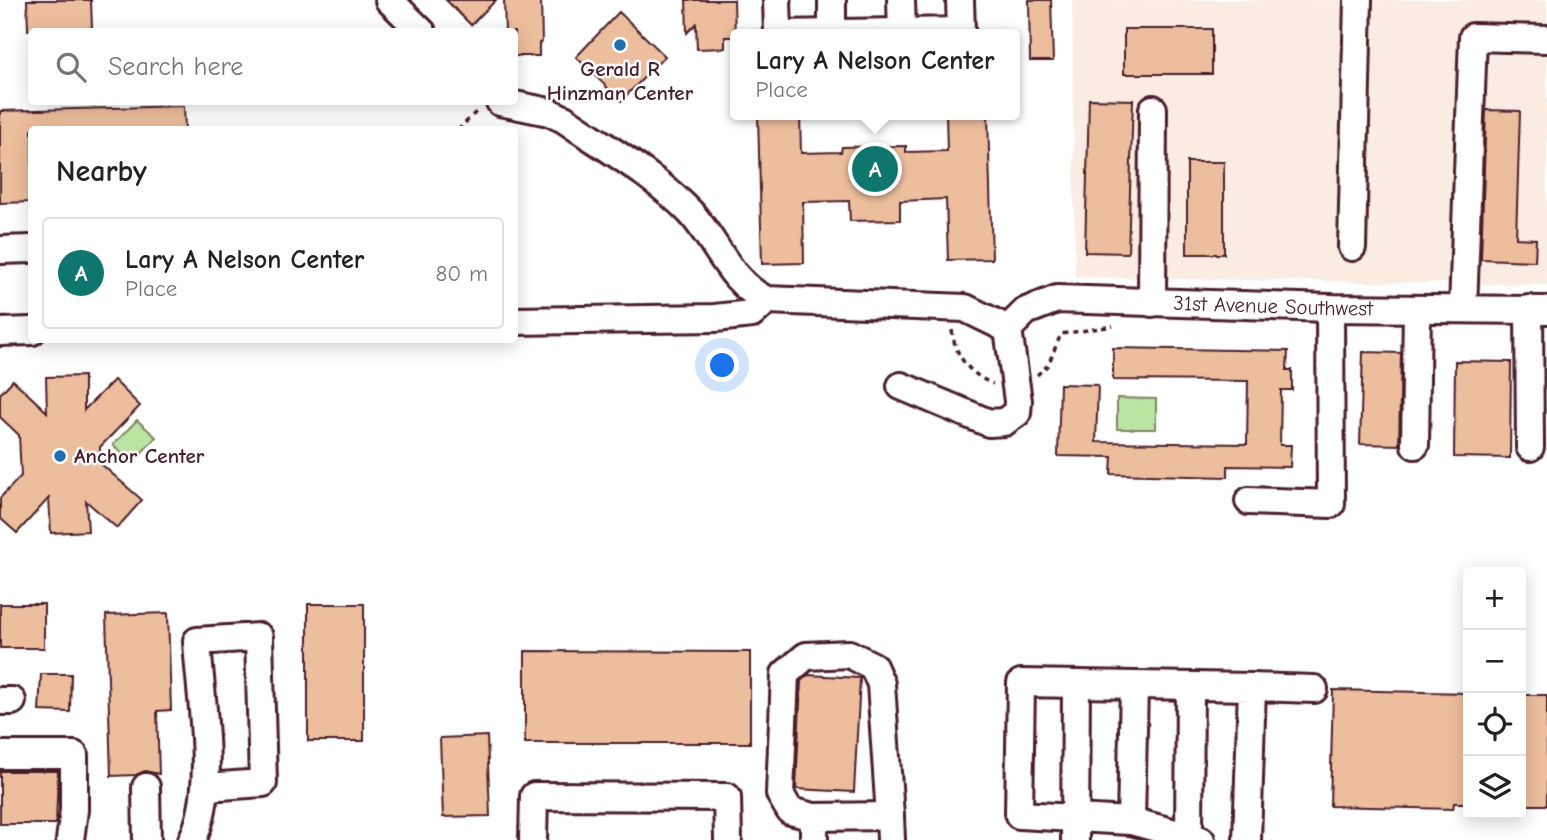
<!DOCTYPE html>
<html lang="en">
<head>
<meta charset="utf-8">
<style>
	body { margin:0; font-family:"Comic Neue",sans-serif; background:#f6f6f6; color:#222 }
	.controls { position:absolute; right:21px; bottom:21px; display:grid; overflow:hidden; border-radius:7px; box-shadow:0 4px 18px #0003 }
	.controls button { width:63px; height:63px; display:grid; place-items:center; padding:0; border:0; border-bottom:2px solid #e0e0e0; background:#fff; color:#222; font:35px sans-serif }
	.you { position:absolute; left:723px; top:366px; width:24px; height:24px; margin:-18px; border:5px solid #fff; border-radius:50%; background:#1a73e8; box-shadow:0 0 0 10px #1a73e833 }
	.badge { display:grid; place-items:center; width:46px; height:46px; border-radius:50%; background:#0f766e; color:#fff; font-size:23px; font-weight:700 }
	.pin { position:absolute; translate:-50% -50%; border:4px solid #fff; box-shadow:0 2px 7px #0006 }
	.popup { position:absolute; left:730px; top:29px; width:290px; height:91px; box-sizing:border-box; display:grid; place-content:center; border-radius:7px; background:#fff; filter:drop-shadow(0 2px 5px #0005); font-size:23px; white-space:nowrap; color:#767676 }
	.popup b { font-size:26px; color:#222 }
	.popup::after { content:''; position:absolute; left:50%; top:100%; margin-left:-14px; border:14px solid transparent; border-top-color:#fff }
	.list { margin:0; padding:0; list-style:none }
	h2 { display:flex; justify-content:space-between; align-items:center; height:91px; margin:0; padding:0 28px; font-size:30px }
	h2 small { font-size:23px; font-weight:400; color:#767676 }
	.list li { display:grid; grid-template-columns:46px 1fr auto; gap:21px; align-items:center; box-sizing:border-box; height:112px; margin:0 14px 14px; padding:0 14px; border:2px solid #e0e0e0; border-radius:7px }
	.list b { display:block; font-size:26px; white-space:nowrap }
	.list p { margin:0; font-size:23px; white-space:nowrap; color:#767676 }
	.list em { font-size:23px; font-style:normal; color:#767676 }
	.icon { flex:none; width:38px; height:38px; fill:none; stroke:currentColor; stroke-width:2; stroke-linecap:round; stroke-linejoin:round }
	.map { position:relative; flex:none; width:1547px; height:840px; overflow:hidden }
	.search { position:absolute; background:#fff; box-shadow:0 4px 18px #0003; left:28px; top:28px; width:490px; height:77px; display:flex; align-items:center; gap:18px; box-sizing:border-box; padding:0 24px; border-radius:7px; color:#767676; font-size:26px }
	.panel { position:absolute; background:#fff; box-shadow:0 4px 18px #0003; left:28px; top:126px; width:490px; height:217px; border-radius:7px }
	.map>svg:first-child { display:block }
	.built { fill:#faece2 }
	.green { fill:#b9e4a1; stroke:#828266; stroke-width:2 }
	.building { fill:#edbe9d; stroke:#4a1f2b; stroke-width:2 }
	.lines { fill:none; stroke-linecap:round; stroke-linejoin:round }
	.minor-casing { stroke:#4a1f2b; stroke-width:32 }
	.path { stroke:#4a1f2b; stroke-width:3.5; stroke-dasharray:5 5; stroke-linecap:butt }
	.minor { stroke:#fff; stroke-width:26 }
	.poi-dot { fill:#1f6fb2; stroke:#fff; stroke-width:2.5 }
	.labels { text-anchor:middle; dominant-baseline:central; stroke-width:5; stroke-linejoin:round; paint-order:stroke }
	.poi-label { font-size:21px; font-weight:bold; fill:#4a1f2b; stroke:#fff }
	.street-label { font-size:21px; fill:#4a1f2b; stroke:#fff }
</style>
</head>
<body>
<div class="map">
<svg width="1547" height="840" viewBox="0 0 1547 840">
	<rect width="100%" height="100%" fill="#fff"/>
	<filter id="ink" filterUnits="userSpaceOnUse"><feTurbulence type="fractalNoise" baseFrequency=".0143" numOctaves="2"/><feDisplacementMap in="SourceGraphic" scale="14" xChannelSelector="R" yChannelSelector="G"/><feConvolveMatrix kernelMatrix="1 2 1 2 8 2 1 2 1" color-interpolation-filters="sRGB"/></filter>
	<g filter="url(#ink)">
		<!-- built -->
		<polygon class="built" points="1072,0 1547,0 1547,285 1075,277"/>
		<!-- green -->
		<g class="green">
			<polygon points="1117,398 1156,399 1156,429 1117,429"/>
			<polygon points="137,420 156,437 132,463 113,445"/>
		</g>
		<!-- building -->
		<g class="building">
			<polygon points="27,0 91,0 92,28 28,30"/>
			<polygon points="446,0 496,0 471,25"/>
			<polygon points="504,0 541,0 542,42 539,43 539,56 514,56 514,32 505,32"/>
			<polygon points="686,0 734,0 735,37 725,37 725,48 697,49 696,24 687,33"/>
			<polygon points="1029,0 1051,0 1053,61 1030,61"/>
			<polygon points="619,12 665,56 621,101 576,57"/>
			<rect x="1124" y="29" width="88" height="45"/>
			<polygon points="1089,99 1133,100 1128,253 1085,252"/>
			<polygon points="184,106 185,130 32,130 32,202 0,203 0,111"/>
			<polygon points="1486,110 1520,111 1516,238 1536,239 1535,261 1481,259"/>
			<polygon points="758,115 800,115 801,153 841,152 842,147 906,146 906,152 947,151 946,115 988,115 992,259 948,260 946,199 900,201 900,220 850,221 849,201 803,202 804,263 762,264"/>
			<rect x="1187" y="162" width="37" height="92"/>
			<polygon points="1113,348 1288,351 1287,370 1292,370 1292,390 1281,390 1280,445 1291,445 1290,467 1228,466 1228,477 1111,474 1112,457 1058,456 1060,384 1098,385 1096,442 1247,444 1248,381 1113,380"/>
			<polygon points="1363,352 1401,353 1399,445 1360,444"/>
			<polygon points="1455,361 1511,362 1510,458 1454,457"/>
			<polygon points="84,376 84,410 114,380 140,406 100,447 100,463 142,500 117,528 86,501 88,531 51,533 49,498 17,533 0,518 0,498 21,476 19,435 0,417 0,394 13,380 47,412 46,377"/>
			<rect x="0" y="604" width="44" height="44"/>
			<rect x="308" y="604" width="56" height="137"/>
			<polygon points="168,613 171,710 157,711 159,774 145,771 136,775 111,776 106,615"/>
			<polygon points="525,651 750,652 750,743 525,743"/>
			<polygon points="41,674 71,674 70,712 39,711"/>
			<polygon points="808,675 860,678 854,792 796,789 801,681"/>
			<polygon points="1333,690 1468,693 1468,803 1454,803 1453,809 1330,806"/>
			<rect x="1521" y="695" width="26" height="110"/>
			<polygon points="487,736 490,816 443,817 440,738"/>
			<polygon points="0,771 58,771 56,824 0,824"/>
		</g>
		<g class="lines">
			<defs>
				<g id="minor">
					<polyline points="389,0 422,32"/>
					<polyline points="777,0 778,34 961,31 960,0"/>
					<polyline points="901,0 902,34"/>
					<polyline points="832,34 832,0"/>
					<path d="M500 102 549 112 564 119C606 148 654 175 690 212 717 241 729 283 767 300L965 308 1008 329"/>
					<polyline points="1352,247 1358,0"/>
					<polyline points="0,250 32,249"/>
					<polyline points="1152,303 1153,109"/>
					<polyline points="1463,309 1473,37 1547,39"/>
					<polyline points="1529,309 1530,447"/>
					<polyline points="514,321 715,318 752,314 767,300"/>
					<path id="s1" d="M1008 329 1026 311 1057 299 1330 308 1547 310"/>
					<polyline points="0,332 32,331"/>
					<polyline points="901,386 989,423 1004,422 1017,413 1018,401 1008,329"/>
					<polyline points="1415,445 1417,310"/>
					<polyline points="1249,501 1331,504 1330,308"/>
					<polyline points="1252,687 1314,689"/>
					<polyline points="0,701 12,701"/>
					<polyline points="0,755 74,755 74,810 70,840"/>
					<polyline points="146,787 147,840"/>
					<polyline points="814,817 790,811 780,794 785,674 806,656 849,654 873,666 881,684 890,816"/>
					<polyline points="1131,821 1134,685"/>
					<polyline points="1189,836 1190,686"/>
					<path d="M192 840C218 790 200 698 197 641L259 637 263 783 206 787"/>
					<polyline points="533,840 534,796 727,797 728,840"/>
					<polyline points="814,840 814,817 890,816 891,840"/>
					<polyline points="1075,840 1076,684"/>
					<polyline points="1201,840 1131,821 1019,815 1021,683 1252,687 1247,840"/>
				</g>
			</defs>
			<!-- minor casing -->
			<use href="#minor" class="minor-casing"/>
			<!-- path -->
			<g class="path">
				<polyline points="458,130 478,110"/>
				<path d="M952 330C955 356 969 374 993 384"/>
				<polyline points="1037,375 1048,365 1061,334 1113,326"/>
			</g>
			<!-- minor -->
			<use href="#minor" class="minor"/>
		</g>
	</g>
	<!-- markers -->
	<g class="poi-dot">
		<circle cx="620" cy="45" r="7"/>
		<circle cx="60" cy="456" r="7"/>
	</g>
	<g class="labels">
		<!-- poi labels -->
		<g class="poi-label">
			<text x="620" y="69">Gerald R<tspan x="620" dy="24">Hinzman Center</tspan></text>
			<text x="74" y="456" text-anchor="start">Anchor Center</text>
		</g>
		<!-- street labels -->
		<g class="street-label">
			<text stroke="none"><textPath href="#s1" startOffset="275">31st Avenue Southwest</textPath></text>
		</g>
	</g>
</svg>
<div class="controls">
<button>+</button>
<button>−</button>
<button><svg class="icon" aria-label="locate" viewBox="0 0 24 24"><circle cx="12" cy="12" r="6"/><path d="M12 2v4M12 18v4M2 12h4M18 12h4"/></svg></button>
<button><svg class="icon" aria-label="layers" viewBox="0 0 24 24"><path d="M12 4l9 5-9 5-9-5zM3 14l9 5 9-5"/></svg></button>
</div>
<div class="you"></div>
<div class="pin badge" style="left:875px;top:169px">A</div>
<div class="popup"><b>Lary A Nelson Center</b>Place</div>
<div class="search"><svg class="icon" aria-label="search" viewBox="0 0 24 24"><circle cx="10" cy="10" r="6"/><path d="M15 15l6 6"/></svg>Search here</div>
<section class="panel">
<h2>Nearby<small></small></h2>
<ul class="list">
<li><span class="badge">A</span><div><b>Lary A Nelson Center</b><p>Place</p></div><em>80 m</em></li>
</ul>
</section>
</div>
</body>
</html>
